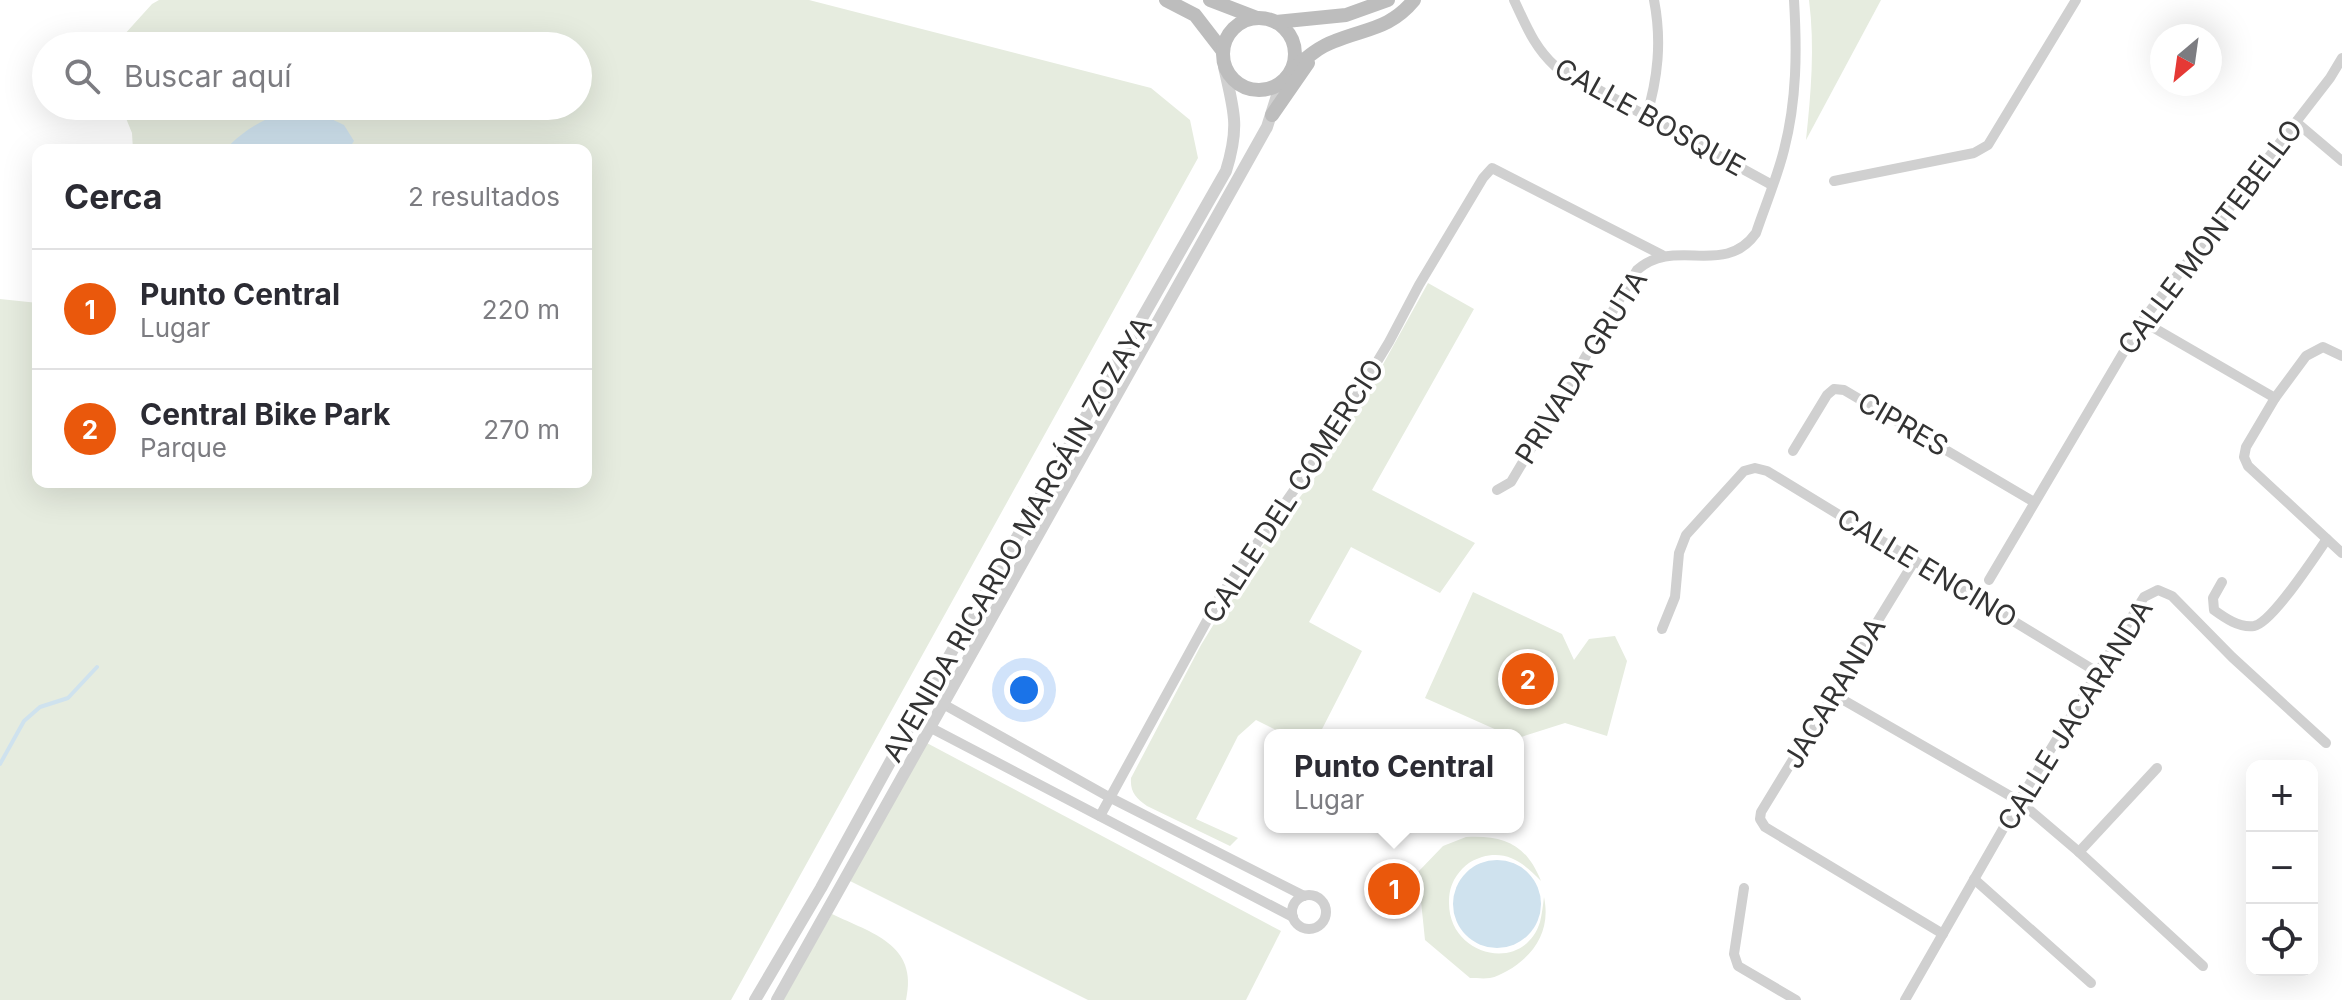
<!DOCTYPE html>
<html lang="es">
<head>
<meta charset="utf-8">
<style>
	body { margin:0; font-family:Inter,sans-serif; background:#f2f2f3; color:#2b2b33 }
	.controls { position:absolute; right:24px; bottom:24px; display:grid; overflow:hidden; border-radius:16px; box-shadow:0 8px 32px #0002 }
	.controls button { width:72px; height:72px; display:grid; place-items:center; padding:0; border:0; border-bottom:2px solid #e1e1e2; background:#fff; color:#2b2b33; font:40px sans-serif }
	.compass { position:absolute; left:2150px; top:24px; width:72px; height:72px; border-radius:50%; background:#fff; box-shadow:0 8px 32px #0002; rotate:209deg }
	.you { position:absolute; left:1024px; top:690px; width:28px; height:28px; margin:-20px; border:6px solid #fff; border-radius:50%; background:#1a73e8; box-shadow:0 0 0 12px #1a73e833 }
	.badge { display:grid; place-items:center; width:52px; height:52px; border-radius:50%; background:#ea580c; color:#fff; font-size:26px; font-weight:700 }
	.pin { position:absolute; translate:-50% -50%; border:4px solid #fff; box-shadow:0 2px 8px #0006 }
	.popup { position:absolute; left:1264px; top:729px; width:260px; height:104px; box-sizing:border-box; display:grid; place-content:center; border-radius:16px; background:#fff; filter:drop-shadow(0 2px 6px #0005); font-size:26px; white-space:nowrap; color:#7c7c81 }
	.popup b { font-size:30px; color:#2b2b33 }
	.popup::after { content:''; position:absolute; left:50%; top:100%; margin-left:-16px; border:16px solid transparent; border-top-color:#fff }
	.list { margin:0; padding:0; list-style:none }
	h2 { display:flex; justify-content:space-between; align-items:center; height:104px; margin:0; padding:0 32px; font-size:34px }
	h2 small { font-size:26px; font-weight:400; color:#7c7c81 }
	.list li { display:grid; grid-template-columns:52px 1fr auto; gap:24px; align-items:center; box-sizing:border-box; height:120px; padding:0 32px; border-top:2px solid #e1e1e2 }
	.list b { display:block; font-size:30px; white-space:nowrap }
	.list p { margin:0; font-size:26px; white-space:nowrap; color:#7c7c81 }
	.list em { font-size:26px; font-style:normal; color:#7c7c81 }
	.icon { flex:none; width:44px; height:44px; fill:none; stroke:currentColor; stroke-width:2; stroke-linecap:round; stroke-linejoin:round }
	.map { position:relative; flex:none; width:2342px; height:1000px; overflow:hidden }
	.search { position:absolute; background:#fff; box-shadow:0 8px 32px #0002; left:32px; top:32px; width:560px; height:88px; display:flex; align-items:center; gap:20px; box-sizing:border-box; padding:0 28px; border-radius:44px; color:#7c7c81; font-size:30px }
	.panel { position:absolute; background:#fff; box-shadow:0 8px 32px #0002; left:32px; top:144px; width:560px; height:344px; border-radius:16px }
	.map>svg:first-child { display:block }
	.green { fill:#e6ecdf }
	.water { fill:#cfe2ee }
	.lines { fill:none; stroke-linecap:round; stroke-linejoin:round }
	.stream { stroke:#cfe2ee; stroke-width:4 }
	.minor { stroke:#d0d0d0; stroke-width:10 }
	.tertiary { stroke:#d0d0d0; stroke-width:12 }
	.secondary { stroke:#bdbdbd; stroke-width:14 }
	.labels { text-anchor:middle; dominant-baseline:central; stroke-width:8; stroke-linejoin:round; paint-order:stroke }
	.street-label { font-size:28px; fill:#333; stroke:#fff }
</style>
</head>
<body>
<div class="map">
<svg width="2342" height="1000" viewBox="0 0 2342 1000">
	<rect width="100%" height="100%" fill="#fff"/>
	<!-- green -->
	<g class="green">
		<polygon points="159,0 809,0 1151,88 1190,120 1198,158 731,1000 0,1000 0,299 38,303 38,482 586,482 586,150 133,150 132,133 121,106 578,106 578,46 114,46 152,4"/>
		<path d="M1809 0H1881L1806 140C1811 93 1815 47 1809 0Z"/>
		<path d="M1428 283 1474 309 1372 490 1475 543 1440 593 1351 547 1309 622 1362 651 1319 735H1286L1256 720 1238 736 1196 819 1238 838 1230 846 1147 806C1136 798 1130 792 1131 778L1201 645 1256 555 1322 468 1350 424Z"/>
		<polygon points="1473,592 1562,634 1574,660 1589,639 1615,636 1627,661 1607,736 1565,723 1518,738 1518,735 1508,735 1425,698"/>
		<polygon points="925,742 1281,931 1246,1000 1088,1000 850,881"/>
		<path d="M1466 837C1504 835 1526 844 1541 881 1524 863 1507 850 1482 857 1469 861 1461 868 1454 880 1450 888 1449 894 1449 903 1449 957 1524 974 1540 922 1542 914 1543 905 1544 897 1551 930 1535 955 1507 971 1501 974 1496 977 1490 978 1483 979 1477 978 1470 978L1425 940 1418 872 1443 846Z"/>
		<path d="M832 914C871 933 919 944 906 1000H781Z"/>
	</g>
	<!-- water -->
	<g class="water">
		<path d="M304 106 344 125 354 141 348 150H225C248 125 272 115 304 106Z"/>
		<circle cx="1497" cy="904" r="44"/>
	</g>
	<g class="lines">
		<!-- stream -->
		<polyline class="stream" points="0,764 24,721 40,707 68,698 97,667"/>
		<!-- minor -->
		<g class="minor">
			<path d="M1514 0C1526 25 1534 47 1555 66L1772 185"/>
			<path d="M1646 118C1658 78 1662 41 1654 0"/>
			<polyline points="2296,122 2342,161"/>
			<polyline points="1834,181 1974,153 1988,145 2076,0"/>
			<polyline points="2142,321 2275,398"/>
			<polyline points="2342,356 2323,347 2306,356 2275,398 2246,447 2244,457 2248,466 2342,553"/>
			<polyline points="1793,451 1827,395 1834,389 1844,390 2034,502"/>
			<path d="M1497 490 1511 482 1637 270C1675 236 1724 278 1756 233 1765 206 1777 178 1784 150 1797 100 1797 50 1794 0"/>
			<polyline points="1915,560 1761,812 1760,819 1765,827 1943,934"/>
			<polyline points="1989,580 2142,321 2330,78 2342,58"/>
			<path d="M2222 582 2213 598 2214 610C2225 618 2239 628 2254 626 2272 623 2315 556 2327 539"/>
			<polyline points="1662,629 1675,597 1679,553 1686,535 1744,471 1755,468 1767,471 2097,672"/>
			<polyline points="1833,694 2019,801 2079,852 2203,966"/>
			<polyline points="927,695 1109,797 1304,896"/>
			<polyline points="914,719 1293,917"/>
			<polyline points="1100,816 1221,595 1336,430 1389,342 1419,285 1483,178 1492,168 1662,255"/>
			<polyline points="2079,852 2157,768"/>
			<polyline points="1974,879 2091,983"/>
			<polyline points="1744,888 1734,954 1738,966 1796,1000"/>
			<circle cx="1309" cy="912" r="17"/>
			<polyline points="1905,1000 2019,801 2144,597 2158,590 2172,596 2232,657 2326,743"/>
		</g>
		<!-- tertiary -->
		<g class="tertiary">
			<path d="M755 1000 821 888 927 695 1226 171C1240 126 1234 111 1224 67"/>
			<polyline points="777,1000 1267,127 1281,83"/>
		</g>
		<!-- secondary -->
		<g class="secondary">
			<polyline points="1166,0 1195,15 1222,50"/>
			<polyline points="1210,0 1257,18"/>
			<circle cx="1259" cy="54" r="36"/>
			<polyline points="1276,22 1346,15 1388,0"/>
			<path d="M1292 70C1305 59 1318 47 1335 41 1367 28 1390 29 1414 0"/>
			<polyline points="1272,115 1308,63"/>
		</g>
	</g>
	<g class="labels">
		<!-- street labels -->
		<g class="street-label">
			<text transform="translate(1650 117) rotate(29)">CALLE BOSQUE</text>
			<text transform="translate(2210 237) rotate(-53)">CALLE MONTEBELLO</text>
			<text transform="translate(1581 367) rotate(-58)">PRIVADA GRUTA</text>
			<text transform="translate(1903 424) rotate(30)">CIPRES</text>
			<text transform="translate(1293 491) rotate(-57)">CALLE DEL COMERCIO</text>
			<text transform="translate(1017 539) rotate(-60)">AVENIDA RICARDO MARGÁIN ZOZAYA</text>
			<text transform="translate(1927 568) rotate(31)">CALLE ENCINO</text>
			<text transform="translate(1834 693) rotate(-59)">JACARANDA</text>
			<text transform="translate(2075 715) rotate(-58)">CALLE JACARANDA</text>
		</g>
	</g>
</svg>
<div class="controls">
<button>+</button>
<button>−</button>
<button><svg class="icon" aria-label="locate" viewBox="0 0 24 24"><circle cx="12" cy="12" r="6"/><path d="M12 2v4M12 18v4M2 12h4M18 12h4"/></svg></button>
</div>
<svg class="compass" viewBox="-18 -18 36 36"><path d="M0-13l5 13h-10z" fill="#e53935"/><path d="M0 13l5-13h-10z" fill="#7c7c81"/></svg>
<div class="you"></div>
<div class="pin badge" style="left:1394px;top:889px">1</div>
<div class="popup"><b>Punto Central</b>Lugar</div>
<div class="pin badge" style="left:1528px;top:679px">2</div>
<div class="search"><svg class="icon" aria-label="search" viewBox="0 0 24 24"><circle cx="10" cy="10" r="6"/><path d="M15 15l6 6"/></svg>Buscar aquí</div>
<section class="panel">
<h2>Cerca<small>2 resultados</small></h2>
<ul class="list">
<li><span class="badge">1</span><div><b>Punto Central</b><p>Lugar</p></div><em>220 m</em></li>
<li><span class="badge">2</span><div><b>Central Bike Park</b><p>Parque</p></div><em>270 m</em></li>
</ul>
</section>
</div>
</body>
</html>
